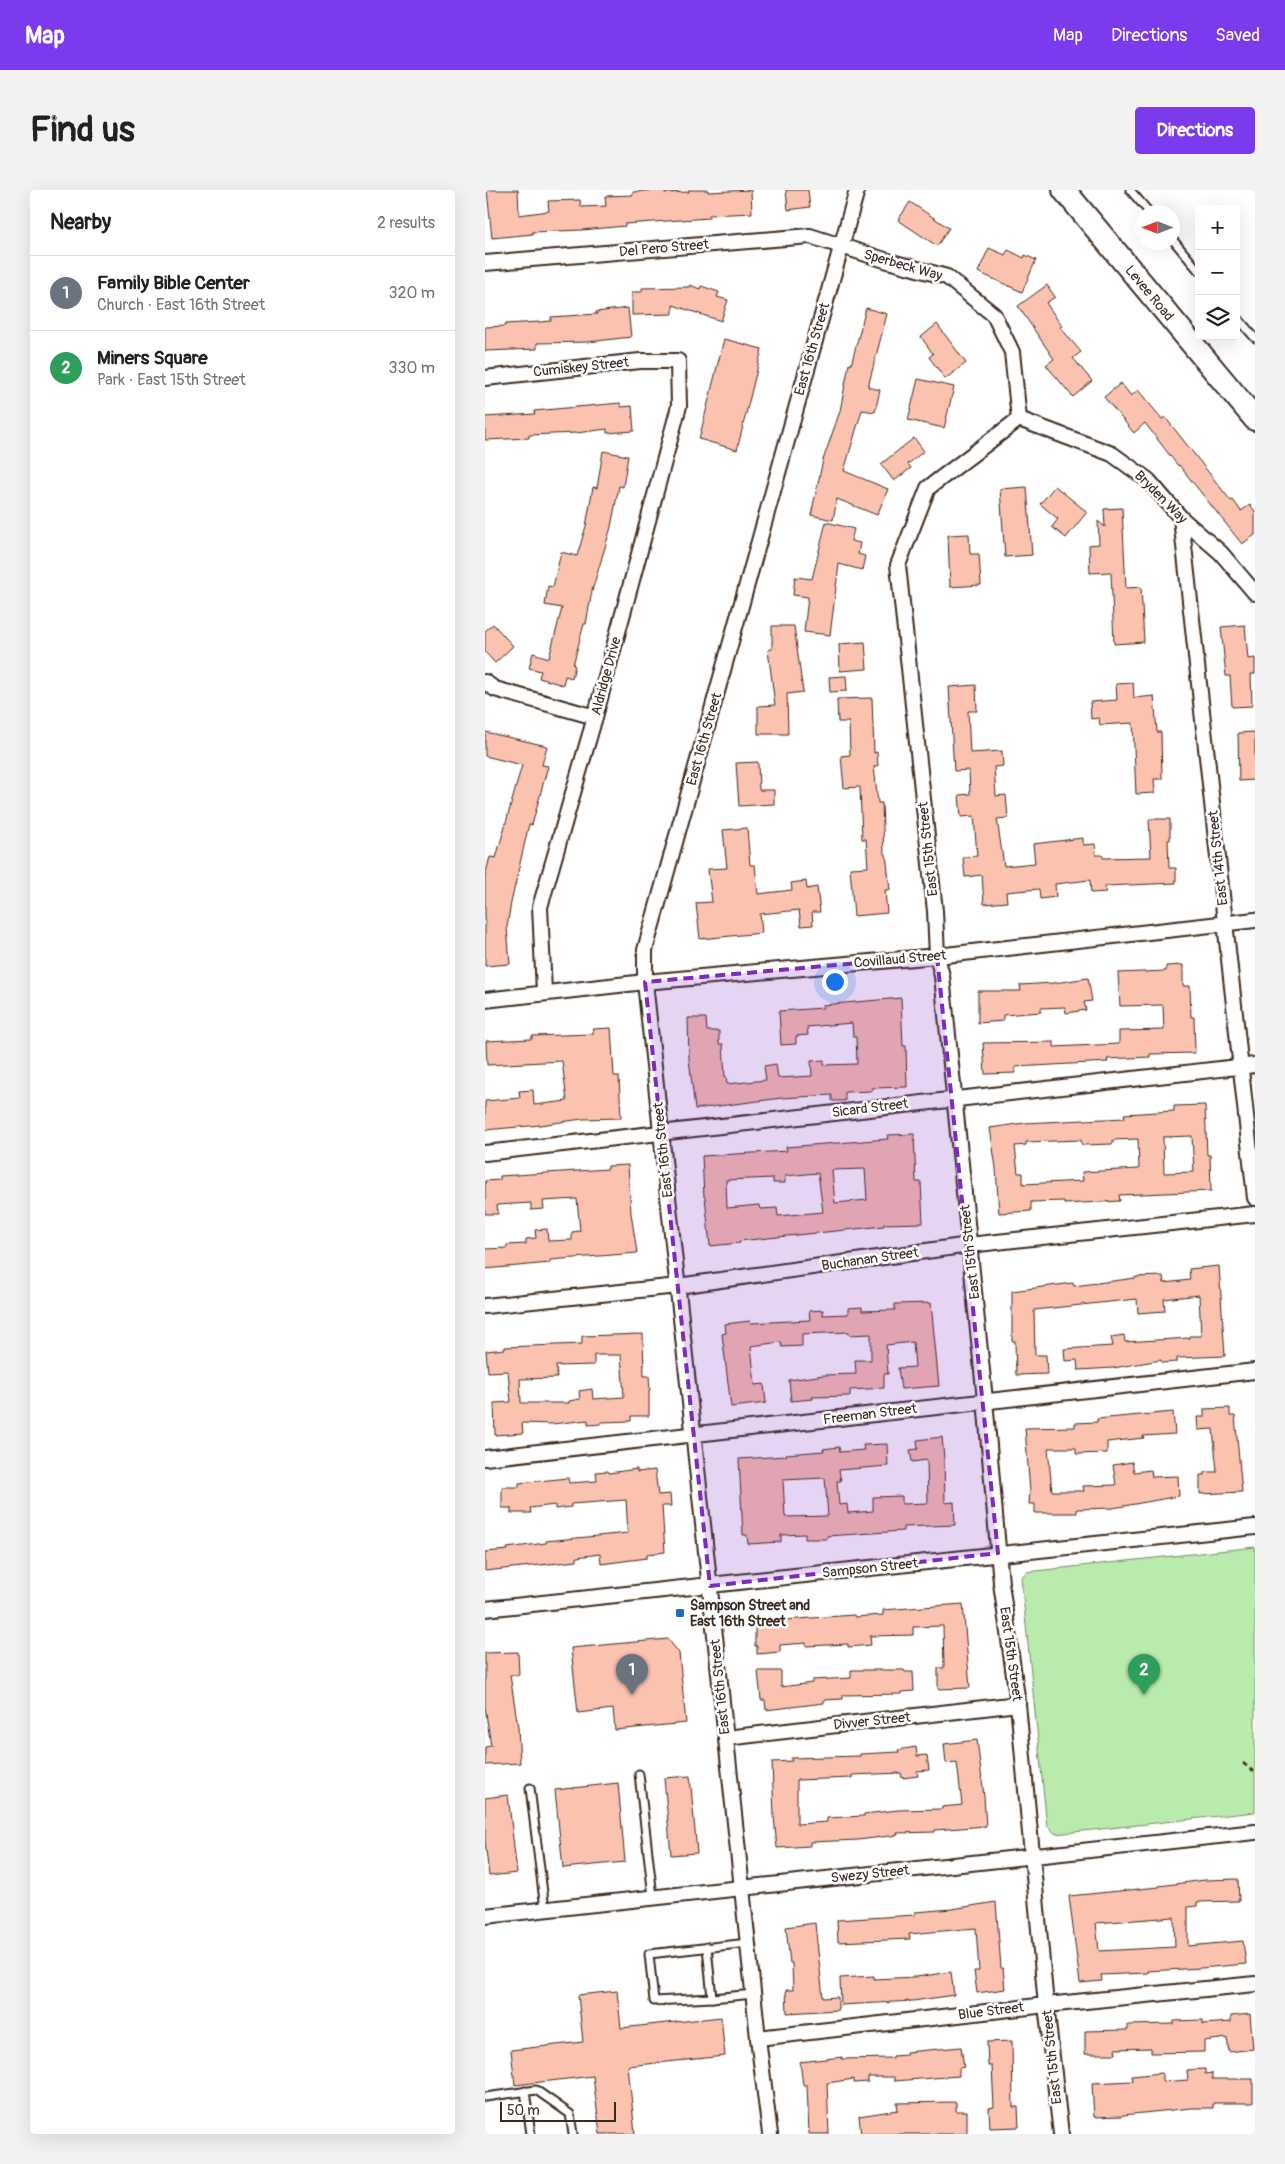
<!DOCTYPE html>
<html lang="en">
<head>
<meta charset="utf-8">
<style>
	body { margin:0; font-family:Pangolin,sans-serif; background:#f2f2f2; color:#202124 }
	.controls { position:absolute; right:15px; top:15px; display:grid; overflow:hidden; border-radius:5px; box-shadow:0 5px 20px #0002 }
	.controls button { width:45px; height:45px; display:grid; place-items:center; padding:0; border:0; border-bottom:1px solid #e0e0e0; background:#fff; color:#202124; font:25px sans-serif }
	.compass { position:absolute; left:650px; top:15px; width:45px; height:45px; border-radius:50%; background:#fff; box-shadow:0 5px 20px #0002; rotate:270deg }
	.scale { position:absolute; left:15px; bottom:12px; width:116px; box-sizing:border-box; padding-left:5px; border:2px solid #3b2a1e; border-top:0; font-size:14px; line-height:18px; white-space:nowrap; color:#3b2a1e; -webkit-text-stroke:4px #fff; paint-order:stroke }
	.you { position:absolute; left:349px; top:791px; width:18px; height:18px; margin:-12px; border:4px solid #fff; border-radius:50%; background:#1a73e8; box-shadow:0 0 0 8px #1a73e833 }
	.badge { display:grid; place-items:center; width:32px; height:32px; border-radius:50%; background:#7c3aed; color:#fff; font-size:16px; font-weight:700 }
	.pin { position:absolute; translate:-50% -41px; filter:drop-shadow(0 1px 2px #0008) }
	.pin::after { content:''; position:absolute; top:26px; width:18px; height:15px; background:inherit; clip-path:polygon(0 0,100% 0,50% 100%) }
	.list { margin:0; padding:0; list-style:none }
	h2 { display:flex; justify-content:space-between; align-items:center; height:65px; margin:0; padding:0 20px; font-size:21px }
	h2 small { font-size:16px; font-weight:400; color:#757577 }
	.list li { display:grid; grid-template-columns:32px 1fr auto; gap:15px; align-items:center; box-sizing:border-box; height:75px; padding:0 20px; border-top:1px solid #e0e0e0 }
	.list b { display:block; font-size:19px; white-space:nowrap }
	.list p { margin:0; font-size:16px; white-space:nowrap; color:#757577 }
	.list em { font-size:16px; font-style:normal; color:#757577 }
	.icon { flex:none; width:28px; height:28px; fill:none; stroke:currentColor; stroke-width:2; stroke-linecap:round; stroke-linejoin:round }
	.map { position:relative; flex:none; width:770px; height:1944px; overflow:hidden; border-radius:5px }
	header { display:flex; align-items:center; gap:30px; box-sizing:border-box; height:70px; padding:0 25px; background:#7c3aed; color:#fff }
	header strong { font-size:24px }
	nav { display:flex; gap:28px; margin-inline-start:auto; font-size:18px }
	.intro { display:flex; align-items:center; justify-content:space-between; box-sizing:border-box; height:120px; padding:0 30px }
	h1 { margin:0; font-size:35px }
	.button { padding:12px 22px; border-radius:5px; background:#7c3aed; color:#fff; font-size:18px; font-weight:700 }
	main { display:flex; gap:30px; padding:0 30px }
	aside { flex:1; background:#fff; border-radius:5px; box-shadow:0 5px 20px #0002 }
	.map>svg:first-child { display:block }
	.green { fill:#b8ebac; stroke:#7a8a65 }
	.building { fill:#fbc2b0; stroke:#3b2a1e; fill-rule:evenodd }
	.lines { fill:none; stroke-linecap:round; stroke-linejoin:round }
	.service-casing { stroke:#3b2a1e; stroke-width:11 }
	.minor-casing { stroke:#3b2a1e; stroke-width:18 }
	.trunk-casing { stroke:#3b2a1e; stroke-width:26 }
	.path { stroke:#3b2a1e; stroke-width:2.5; stroke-dasharray:5 4; stroke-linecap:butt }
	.service { stroke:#fff; stroke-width:7 }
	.minor { stroke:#fff; stroke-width:14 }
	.trunk { stroke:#fff; stroke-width:22 }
	.marked { fill:#7b2cbf; fill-opacity:0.2; stroke:#7b2cbf; stroke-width:4; stroke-dasharray:10 6; stroke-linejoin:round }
	.poi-dot { fill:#1f6fb2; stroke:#fff; stroke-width:2 }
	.labels { text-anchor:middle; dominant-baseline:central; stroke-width:5; stroke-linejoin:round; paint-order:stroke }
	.street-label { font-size:14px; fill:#3b2a1e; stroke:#fff }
	.poi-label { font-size:14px; font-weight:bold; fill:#3b2a1e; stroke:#fff; text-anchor:start }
</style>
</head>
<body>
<header>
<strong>Map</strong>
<nav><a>Map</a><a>Directions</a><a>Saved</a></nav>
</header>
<div class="intro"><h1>Find us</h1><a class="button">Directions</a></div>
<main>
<aside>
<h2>Nearby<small>2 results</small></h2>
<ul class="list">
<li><span class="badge" style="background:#6b7280">1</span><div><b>Family Bible Center</b><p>Church · East 16th Street</p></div><em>320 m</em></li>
<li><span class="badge" style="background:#2e9e5b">2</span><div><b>Miners Square</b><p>Park · East 15th Street</p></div><em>330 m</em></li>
</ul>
</aside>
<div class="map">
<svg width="770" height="1944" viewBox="0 0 770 1944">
	<rect width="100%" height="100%" fill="#fff"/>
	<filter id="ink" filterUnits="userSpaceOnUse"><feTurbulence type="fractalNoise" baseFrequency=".02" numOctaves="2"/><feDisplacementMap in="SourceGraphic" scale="10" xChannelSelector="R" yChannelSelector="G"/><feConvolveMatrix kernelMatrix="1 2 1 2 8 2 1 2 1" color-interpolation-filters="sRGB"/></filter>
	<g filter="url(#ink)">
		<!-- green -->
		<polygon class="green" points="770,1357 770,1622 571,1644 562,1636 536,1388 541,1382"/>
		<!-- building -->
		<g class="building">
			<polygon points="2,0 33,0 34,25 64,21 63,11 95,10 96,17 121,16 120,6 148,5 148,2 171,0 180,0 180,3 204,2 203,0 223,0 223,2 266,0 267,23 224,25 224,28 140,34 140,36 97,40 47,42 48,44 7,48"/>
			<polygon points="301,0 323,0 325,17 303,20"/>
			<polygon points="425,12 464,38 452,56 413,30"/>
			<polygon points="504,58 520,65 523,60 539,68 540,65 551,70 537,102 493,82"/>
			<polygon points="205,95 215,99 216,96 234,102 232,107 243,110 236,131 188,115 188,124 147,125 147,102 157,102 157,98 204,97"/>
			<polygon points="562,95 570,107 561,113 577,136 575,137 596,162 588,168 607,191 588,207 561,175 569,169 533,116"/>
			<polygon points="143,118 146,147 103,152 52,153 52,159 0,161 0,137 20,136 20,134 55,132 66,131 66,127 112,124 111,122"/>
			<polygon points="381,118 402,124 383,197 395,200 390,222 377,220 359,281 403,299 392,325 352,309 348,330 326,325 338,270 355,221 364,174 366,175"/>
			<polygon points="452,134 481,173 460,189 444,167 448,164 436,147"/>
			<polygon points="239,149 277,159 252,260 214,249"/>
			<polygon points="433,189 469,197 459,238 423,230"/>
			<polygon points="636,193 646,206 653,200 677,229 680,227 746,311 748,310 756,321 765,315 770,321 770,345 757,354 694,275 693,276 660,233 649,243 619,207"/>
			<polygon points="135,213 136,217 147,216 149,241 122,243 122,239 91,243 44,245 44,248 0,250 0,227 50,224 49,221"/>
			<polygon points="429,248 439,261 423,274 426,278 409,291 396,274"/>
			<polygon points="118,261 143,266 138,297 134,296 126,337 107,401 101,434 99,434 88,475 90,476 87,488 80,486 78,495 54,488 56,481 44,478 48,463 64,468 77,418 60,415 63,396 68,397 76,362 92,366 101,336 108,297 112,298"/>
			<polygon points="570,296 602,322 581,348 567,337 573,329 555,314"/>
			<polygon points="542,297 547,365 520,367 515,299"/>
			<polygon points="637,318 641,398 656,397 659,452 629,454 626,382 605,383 604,355 614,354 613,331 620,337 619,319"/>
			<polygon points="341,332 369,339 366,351 375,353 373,364 380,366 377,380 354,374 345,445 319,442 323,407 308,405 310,387 327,389"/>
			<polygon points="484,344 485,364 494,364 496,395 465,397 463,345"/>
			<polygon points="8,434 28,456 10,473 0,462 0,441"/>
			<polygon points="760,435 763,469 770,468 770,484 766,484 767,516 747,517 745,486 741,486 736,437"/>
			<polygon points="287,436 309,436 318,502 302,504 303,544 273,544 273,516 290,515 283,460 287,459"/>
			<polygon points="380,452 382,479 355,481 354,454"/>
			<polygon points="361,486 362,501 345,502 344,487"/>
			<polygon points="648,493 649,508 669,506 672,542 676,542 677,589 669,589 670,603 651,604 648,533 615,535 614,528 606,529 605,512 632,510 631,494"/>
			<polygon points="491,495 492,521 483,521 485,563 517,561 518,576 509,577 511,606 521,605 523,628 512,629 519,676 550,673 548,654 598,648 598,655 610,654 611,665 617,665 618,668 666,667 664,629 685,629 685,650 683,650 684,678 691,678 691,693 620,696 621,702 606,703 605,690 570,694 571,707 555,709 554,699 521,702 522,712 499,714 497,685 480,687 478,667 492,666 489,626 476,627 474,605 485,604 484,580 469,581 464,497"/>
			<polygon points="387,508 389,563 392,562 393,576 389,576 393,613 397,613 399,664 401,664 405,700 400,700 402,723 369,726 365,678 383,677 381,649 377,649 375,597 359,598 356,566 365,565 364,532 353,532 352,509"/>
			<polygon points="0,542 62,556 57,575 63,576 47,635 44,634 26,713 22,737 25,774 0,776 0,686 5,667 11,668 37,575 0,566"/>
			<polygon points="770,542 770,590 754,591 753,543"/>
			<polygon points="273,572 274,600 289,600 289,614 254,616 251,573"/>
			<polygon points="262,638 265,675 270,675 273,704 307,700 306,693 321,691 322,699 332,697 335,722 327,722 328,735 316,736 314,720 275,724 277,743 215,749 211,713 227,712 223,679 242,678 238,640"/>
			<polygon points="698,775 698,796 705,796 706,827 709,827 710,863 665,864 665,867 622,869 623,872 530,877 531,883 500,884 498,853 569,852 569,857 634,854 634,841 679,840 678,815 635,816 633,783 681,781 681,776"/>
			<polygon points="603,788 607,811 599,812 601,820 581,823 580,817 556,818 556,822 518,825 518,831 493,833 493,801 536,801 535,795 569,793"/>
			<polygon points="416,808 418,856 421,856 422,897 387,898 387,901 360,902 360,911 347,911 347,905 297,908 210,919 204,869 203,828 221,828 222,841 234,841 234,854 238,854 240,887 241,886 242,894 281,890 279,876 291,874 293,888 327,886 326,871 339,870 339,875 372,874 371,847 368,847 367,833 322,837 323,845 311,846 311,854 296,855 294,821 338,818 337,815"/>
			<polygon points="126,838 129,886 134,886 136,928 97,929 55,935 0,940 0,911 35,908 34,901 48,900 49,915 82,911 77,871 2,875 1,851 47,849 47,846 108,844 108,839"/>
			<path d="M720 915 722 965H725L726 1001 634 1005 635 1011 579 1014V1011L546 1012V1021L514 1023 511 978 505 938 539 933 640 928 639 924 689 921V916ZM707 946 709 982 679 983 678 947ZM653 949 654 979 597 982 598 991 538 994V983H533L530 956 541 955V952L596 950 597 955 628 954V950Z"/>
			<path d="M429 944 431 992H436L438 1033 399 1034V1036L254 1051 255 1053 225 1056 220 1007H219L217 966 302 961 301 957 403 949 402 945ZM380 979 382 1010 350 1013 347 980ZM333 983 338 1022 293 1026 292 1018 275 1019 274 1015 242 1018 241 990 288 988V993H300V986Z"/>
			<polygon points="143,975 146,1023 152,1063 65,1070 65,1073 0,1079 0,1059 22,1058 22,1055 41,1054 41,1049 51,1048 50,1040 62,1039 63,1051 87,1050 87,1042 95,1041 92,1009 58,1011 59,1019 46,1020 46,1013 12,1015 13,1024 0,1024 0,991 15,990 15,986 123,979 123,976"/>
			<polygon points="734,1076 740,1166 692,1168 692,1172 677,1173 676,1170 628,1178 593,1180 592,1170 580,1171 579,1159 628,1156 626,1147 639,1145 640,1152 704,1148 704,1146 716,1146 714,1105 679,1109 680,1121 653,1123 652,1109 549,1120 550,1165 561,1165 562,1184 531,1185 530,1151 527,1151 527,1101 588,1093 589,1096 651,1088 651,1087 678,1086 679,1093 705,1090 704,1079"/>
			<polygon points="446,1113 454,1196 416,1199 413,1178 430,1177 428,1152 401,1155 403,1184 399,1184 399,1198 365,1200 365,1206 327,1207 328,1209 306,1211 304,1190 339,1185 371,1184 370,1170 386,1170 386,1144 364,1145 364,1142 317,1144 317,1156 297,1157 296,1152 266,1156 270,1195 279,1194 281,1213 246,1217 237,1144 241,1143 240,1134 265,1131 266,1133 325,1130 324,1121 338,1120 338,1125 363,1124 363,1118 377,1117 377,1121 410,1120 410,1114"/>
			<path d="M158 1144 159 1186H164L165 1200H164V1226H146V1231L116 1232V1234L103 1235V1230L67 1234 37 1233 38 1243 10 1245 9 1213 26 1212 23 1181 3 1182 1 1161 20 1159V1157L97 1154V1146ZM109 1165H136L139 1207 108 1209 107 1199 94 1201 95 1209 84 1211V1213H36L35 1189 72 1188 71 1176 109 1175Z"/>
			<polygon points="745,1218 745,1226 750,1226 757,1302 715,1304 715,1285 719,1285 719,1282 732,1282 728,1239 713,1240 712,1227 719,1227 719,1219"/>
			<polygon points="688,1222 690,1244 658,1246 659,1248 622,1252 622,1263 591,1264 591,1258 563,1258 567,1301 599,1301 598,1296 631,1295 628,1275 647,1272 649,1282 666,1280 667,1287 693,1286 694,1306 628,1318 592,1319 592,1323 550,1323 550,1314 544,1314 545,1302 540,1238 590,1237 590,1233 612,1232 612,1229"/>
			<path d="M457 1247 459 1268 460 1313 469 1312 470 1335 418 1337V1341L342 1346V1349H320V1344L296 1345V1352L263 1354 262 1345H258L254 1269 301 1266V1264L339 1261 338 1259 354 1257 355 1262 379 1260 378 1255 402 1254 403 1276 354 1280 356 1291H352L354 1315 362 1314 363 1323 388 1321V1307L417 1306V1314L443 1313 442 1270 427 1272 425 1260 433 1259 432 1250ZM340 1288 343 1326 300 1327 298 1290Z"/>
			<polygon points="152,1279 152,1282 170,1280 173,1305 185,1304 186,1316 177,1316 180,1362 162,1364 162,1368 116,1374 115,1364 92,1367 92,1371 0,1381 0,1362 23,1360 22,1358 61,1353 61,1351 143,1343 141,1310 86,1314 86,1317 70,1319 70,1315 45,1318 46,1323 26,1323 26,1318 17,1318 17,1297 34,1297 34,1293 83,1288 84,1293 112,1291 111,1282 123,1281 124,1283"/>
			<polygon points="478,1414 485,1498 453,1499 453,1478 459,1478 458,1436 428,1437 428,1445 385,1446 386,1455 363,1457 363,1454 321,1456 321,1453 295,1455 295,1462 272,1464 272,1456 270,1456 270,1432 369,1425 370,1427 398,1425 398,1420"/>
			<polygon points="183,1449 194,1463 201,1533 130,1540 128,1519 93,1523 86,1458"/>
			<polygon points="33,1462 34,1485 25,1485 33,1537 35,1573 0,1575 0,1557 6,1556 0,1517 0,1463"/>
			<polygon points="366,1480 419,1480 420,1482 428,1482 429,1501 416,1502 416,1504 358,1505 358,1509 339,1510 339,1513 281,1520 280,1510 276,1510 273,1481 296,1481 296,1497 327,1493 327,1490 366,1488"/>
			<polygon points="492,1550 499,1606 501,1636 450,1640 450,1642 412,1643 413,1645 373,1650 325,1652 325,1656 292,1658 289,1627 287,1572 307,1571 306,1568 375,1566 375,1564 414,1562 413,1560 431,1557 432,1566 442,1565 444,1580 432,1581 433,1586 417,1588 416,1583 367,1585 367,1588 312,1590 312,1634 342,1632 342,1628 379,1626 379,1624 413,1620 457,1619 457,1617 477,1615 472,1572 461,1573 459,1554"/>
			<polygon points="205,1586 212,1663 186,1665 179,1588"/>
			<polygon points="133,1593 140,1672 78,1678 70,1600"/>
			<polygon points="23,1605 32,1683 4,1686 0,1651 0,1608"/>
			<path d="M753 1689 754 1711 712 1712V1716L703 1717V1756L758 1751 761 1774 716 1778 663 1781V1783L616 1785 617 1791 595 1793 584 1706 674 1697V1696L720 1690ZM689 1727 690 1757 614 1761 611 1733Z"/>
			<polygon points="511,1712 516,1778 518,1778 520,1799 492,1803 489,1781 494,1781 491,1738 424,1744 425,1749 353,1752 352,1730 430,1725 430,1722 467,1719"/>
			<polygon points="330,1733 338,1808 353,1807 353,1820 302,1823 301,1800 308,1800 307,1773 305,1773 301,1737"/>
			<polygon points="466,1782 469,1805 428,1811 356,1815 355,1788 389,1786 389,1789 431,1787"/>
			<polygon points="132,1801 136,1838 236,1827 240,1866 143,1876 150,1944 115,1944 108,1886 30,1895 26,1860 98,1852 93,1805"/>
			<polygon points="765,1824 768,1859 744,1862 742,1848 719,1851 719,1862 666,1863 666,1858 630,1859 631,1864 600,1864 600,1841 643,1840 643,1835 689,1834 689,1831 718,1830 718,1834 746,1832 746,1826"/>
			<polygon points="527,1851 528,1917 533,1917 534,1937 505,1938 504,1918 509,1917 507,1876 503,1876 502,1852"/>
			<polygon points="476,1857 479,1877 474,1878 474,1886 409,1891 409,1887 383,1887 383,1892 369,1893 369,1889 342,1893 344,1944 324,1944 322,1895 318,1895 315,1872 357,1867 357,1869 408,1868 408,1866 421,1865 421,1862"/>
			<polygon points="720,1879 720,1884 727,1883 727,1889 768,1889 768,1913 728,1913 728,1918 707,1918 638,1925 638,1926 609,1927 607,1893 648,1891 647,1886 677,1883 677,1892 703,1890 702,1880"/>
			<polygon points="471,1912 471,1921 482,1921 482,1944 376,1944 374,1926 413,1920 412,1913"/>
		</g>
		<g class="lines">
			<defs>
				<g id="service">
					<polyline points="645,0 664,22"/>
					<polyline points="688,50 714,81"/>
					<polyline points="751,126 770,148"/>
					<polyline points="154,1584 168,1707"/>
					<polyline points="45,1598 60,1719"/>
					<polyline points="222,1757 227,1808 169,1811 164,1764 263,1753"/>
					<polyline points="227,1808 269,1804"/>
					<polyline points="40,1901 46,1944"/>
					<polyline points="0,1907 51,1900 85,1924 88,1944"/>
				</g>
				<g id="minor">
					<polyline points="0,73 325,46 403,71 462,87 509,125 527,162 534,229"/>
					<polyline points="0,188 155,171 193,171 194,216 110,527 55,717 59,802"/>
					<polyline points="534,229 443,298 413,375 450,721 452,766 457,786 500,1210 516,1393 533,1514 561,1815 576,1944"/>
					<polyline points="534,229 627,264 663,290 696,328 736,363 770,403"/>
					<polyline points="696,328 770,1008"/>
					<polyline points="0,492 10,499 110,527"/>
					<polyline points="0,810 160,792 452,766 770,730"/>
					<polyline points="0,963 770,875"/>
					<polyline points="0,1116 193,1096 484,1055 770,1024"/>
					<polyline points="0,1268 770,1181"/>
					<polyline points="0,1419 770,1337"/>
					<polyline points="241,1548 533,1514"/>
					<polyline points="0,1726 770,1642"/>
					<polyline points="273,1848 561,1815 770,1794"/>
					<polyline points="285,1944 273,1848 160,792 160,760 372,0"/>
				</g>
				<g id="trunk">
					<path id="s1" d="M579 0 770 229"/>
				</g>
			</defs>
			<!-- service casing -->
			<use href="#service" class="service-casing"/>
			<!-- minor casing -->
			<use href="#minor" class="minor-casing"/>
			<!-- trunk casing -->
			<use href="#trunk" class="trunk-casing"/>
			<!-- path -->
			<polyline class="path" points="758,1573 770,1583"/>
			<!-- service -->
			<use href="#service" class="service"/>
			<!-- minor -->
			<use href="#minor" class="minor"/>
			<!-- trunk -->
			<use href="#trunk" class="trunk"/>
		</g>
	</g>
	<!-- marked area -->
	<path class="marked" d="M452 766 513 1363 225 1396 160 792Z"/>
	<!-- markers -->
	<rect class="poi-dot" x="190" y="1418" width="10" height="10" rx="2.5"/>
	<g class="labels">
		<!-- street labels -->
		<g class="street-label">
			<text transform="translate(179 58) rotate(-5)">Del Pero Street</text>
			<text transform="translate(418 75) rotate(16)">Sperbeck Way</text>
			<text stroke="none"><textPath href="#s1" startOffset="134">Levee Road</textPath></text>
			<text transform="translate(327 159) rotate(-74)">East 16th Street</text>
			<text transform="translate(96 177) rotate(-6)">Cumiskey Street</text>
			<text transform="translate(676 307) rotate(45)">Bryden Way</text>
			<text transform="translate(121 486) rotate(-75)">Aldridge Drive</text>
			<text transform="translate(219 549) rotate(-74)">East 16th Street</text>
			<text transform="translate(443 659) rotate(-96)">East 15th Street</text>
			<text transform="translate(733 668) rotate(-96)">East 14th Street</text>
			<text transform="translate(415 769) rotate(-5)">Covillaud Street</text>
			<text transform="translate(385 918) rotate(-7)">Sicard Street</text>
			<text transform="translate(178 960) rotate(-96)">East 16th Street</text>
			<text transform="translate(485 1062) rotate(-96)">East 15th Street</text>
			<text transform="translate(385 1069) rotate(-8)">Buchanan Street</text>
			<text transform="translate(385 1224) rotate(-7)">Freeman Street</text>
			<text transform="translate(385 1378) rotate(-6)">Sampson Street</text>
			<text transform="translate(526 1464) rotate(82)">East 15th Street</text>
			<text transform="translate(235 1497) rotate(-96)">East 16th Street</text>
			<text transform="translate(387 1531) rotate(-6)">Divver Street</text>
			<text transform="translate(385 1684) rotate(-6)">Swezy Street</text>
			<text transform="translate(506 1821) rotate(-7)">Blue Street</text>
			<text transform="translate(567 1867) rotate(-96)">East 15th Street</text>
		</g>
		<!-- poi labels -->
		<g class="poi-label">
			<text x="205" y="1415">Sampson Street and<tspan x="205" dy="16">East 16th Street</tspan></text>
		</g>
	</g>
</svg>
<div class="controls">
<button>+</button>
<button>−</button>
<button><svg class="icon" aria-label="layers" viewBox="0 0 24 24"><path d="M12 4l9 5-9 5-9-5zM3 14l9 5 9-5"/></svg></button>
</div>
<svg class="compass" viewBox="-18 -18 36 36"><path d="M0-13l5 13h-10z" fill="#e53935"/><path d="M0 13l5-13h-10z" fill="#757577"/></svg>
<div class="scale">50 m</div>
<div class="you"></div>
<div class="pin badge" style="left:147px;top:1505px;background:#6b7280">1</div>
<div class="pin badge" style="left:659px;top:1505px;background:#2e9e5b">2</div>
</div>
</main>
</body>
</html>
